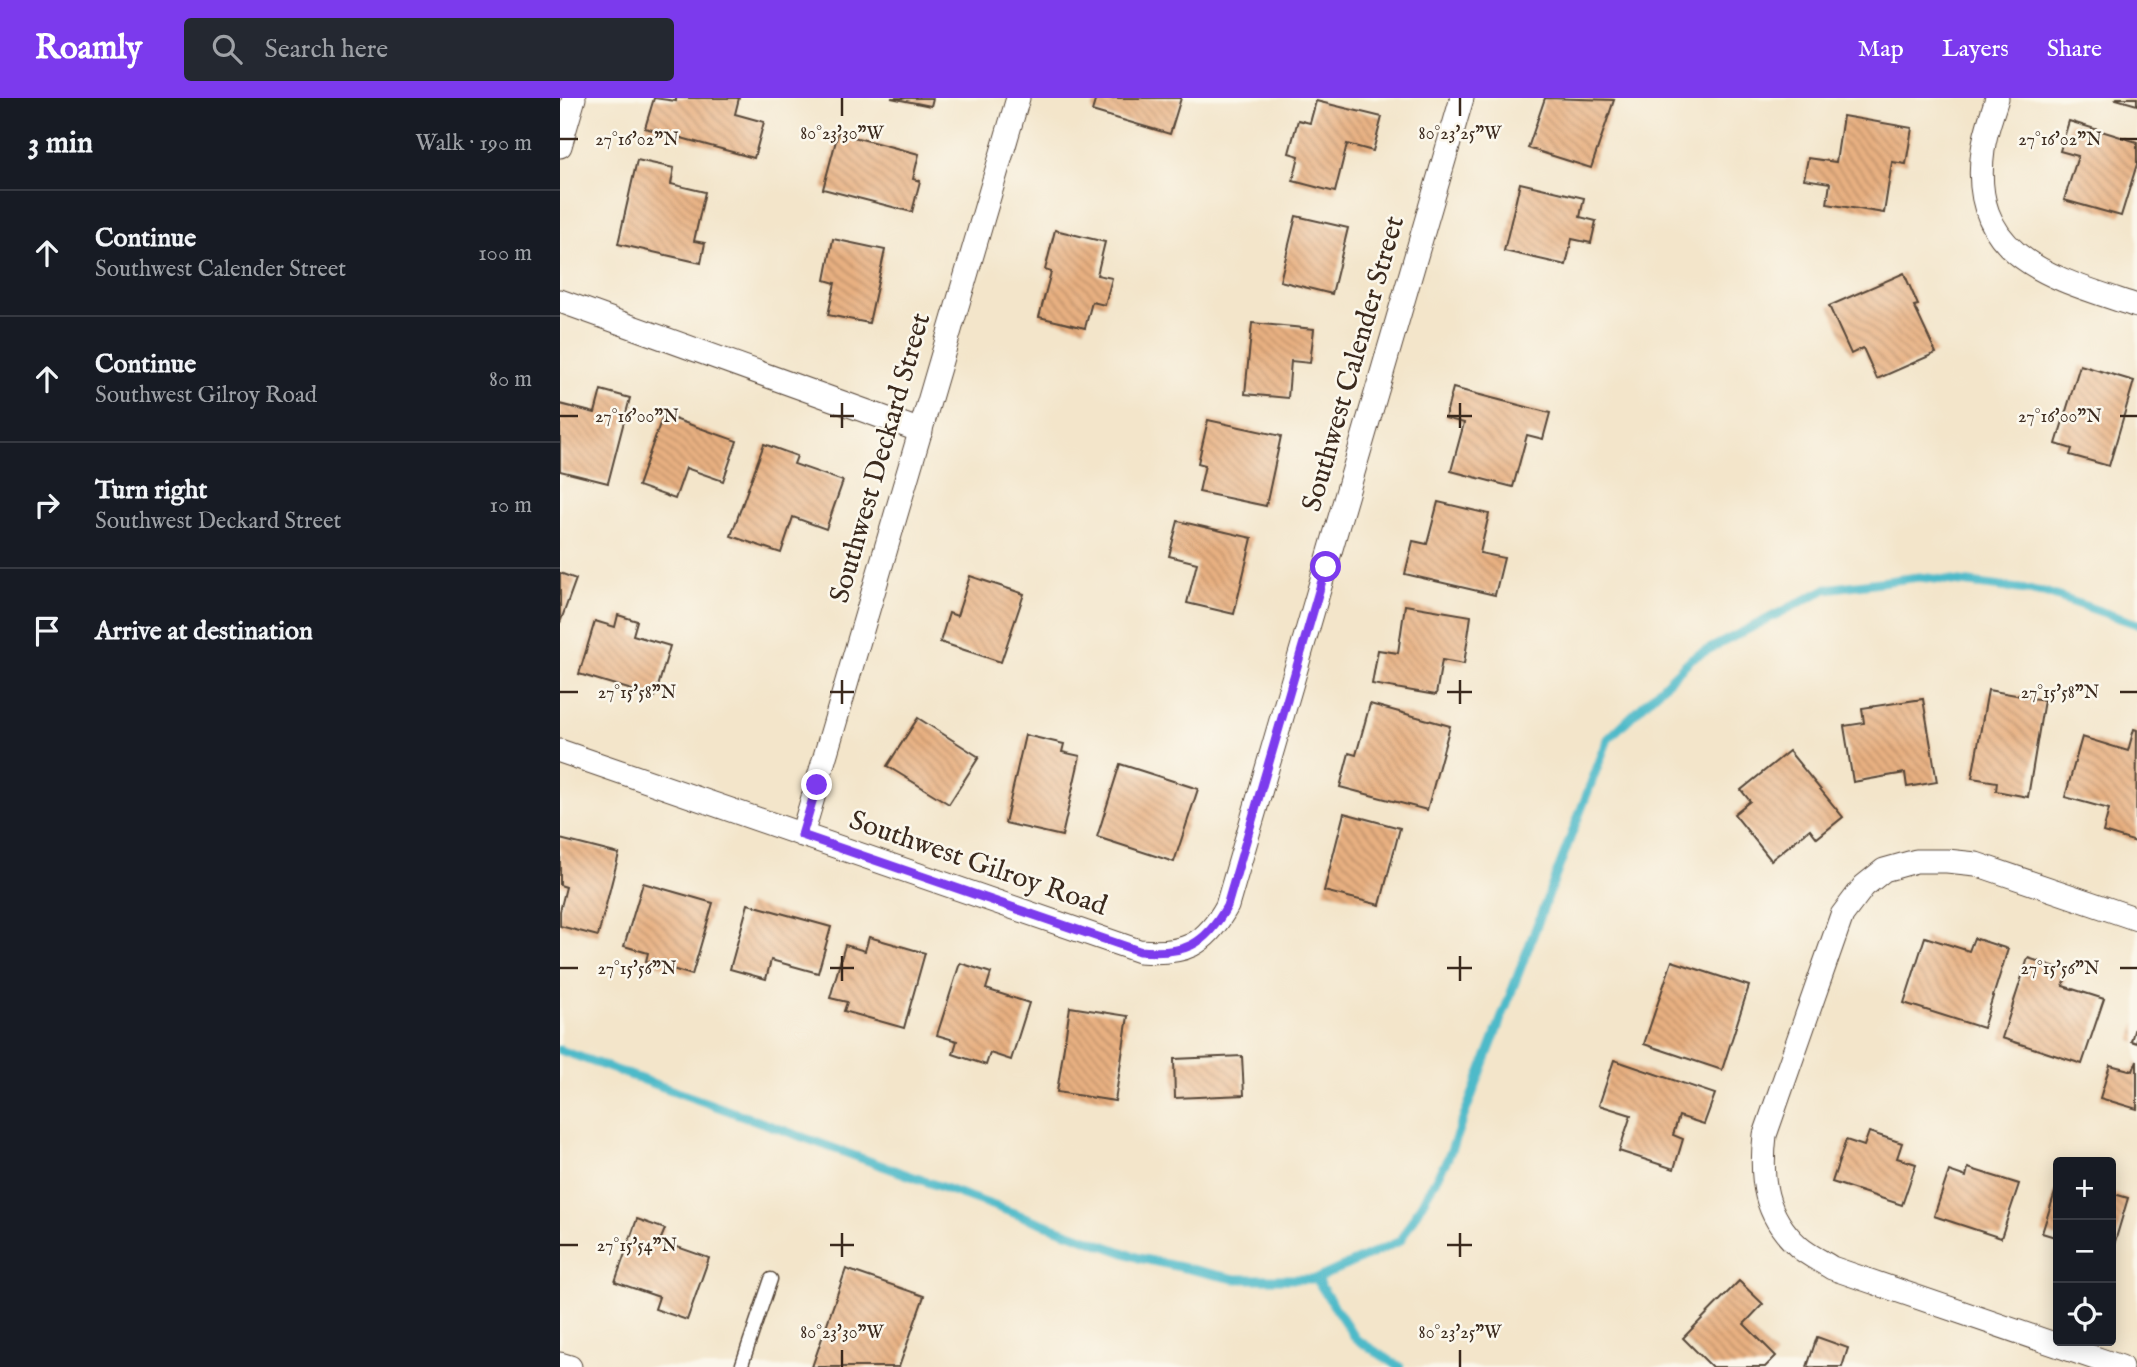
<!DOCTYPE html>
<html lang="en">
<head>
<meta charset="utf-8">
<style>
	body { margin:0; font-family:"IM FELL English",serif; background:#242831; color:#f1f3f6 }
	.controls { position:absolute; right:21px; bottom:21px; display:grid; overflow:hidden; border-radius:7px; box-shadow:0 4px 18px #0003 }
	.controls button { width:63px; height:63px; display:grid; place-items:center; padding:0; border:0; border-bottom:2px solid #363941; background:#171b24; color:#f1f3f6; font:35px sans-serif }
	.stop { position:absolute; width:21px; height:21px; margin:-16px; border:5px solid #7c3aed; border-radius:50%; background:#fff }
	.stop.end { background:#7c3aed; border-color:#fff; box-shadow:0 2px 7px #0008 }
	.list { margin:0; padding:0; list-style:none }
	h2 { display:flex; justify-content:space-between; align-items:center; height:91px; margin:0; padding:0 28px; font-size:30px }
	h2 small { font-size:23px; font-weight:400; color:#9ea1a6 }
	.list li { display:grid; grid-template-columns:46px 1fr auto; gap:21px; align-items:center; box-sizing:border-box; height:126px; padding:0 28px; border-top:2px solid #363941 }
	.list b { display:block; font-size:26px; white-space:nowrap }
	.list p { margin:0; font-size:23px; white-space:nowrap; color:#9ea1a6 }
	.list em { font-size:23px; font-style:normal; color:#9ea1a6 }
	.icon { flex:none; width:38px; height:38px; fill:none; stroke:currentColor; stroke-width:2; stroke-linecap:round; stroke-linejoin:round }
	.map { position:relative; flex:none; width:1577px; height:1269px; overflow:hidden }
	header { display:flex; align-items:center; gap:42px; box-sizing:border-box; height:98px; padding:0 35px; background:#7c3aed; color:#fff }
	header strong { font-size:33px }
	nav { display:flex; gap:38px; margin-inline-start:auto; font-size:24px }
	.search { width:490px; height:63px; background:#242831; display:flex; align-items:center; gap:18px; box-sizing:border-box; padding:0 24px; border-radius:7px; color:#9ea1a6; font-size:26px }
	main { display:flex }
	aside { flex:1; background:#171b24 }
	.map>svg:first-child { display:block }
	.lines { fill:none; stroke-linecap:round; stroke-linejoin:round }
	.stream { stroke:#4ebac9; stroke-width:9 }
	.building { fill:url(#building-back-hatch) }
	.service-casing { stroke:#574638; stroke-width:15 }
	.minor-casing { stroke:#574638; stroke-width:25 }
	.service { stroke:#fff; stroke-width:12 }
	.minor { stroke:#fff; stroke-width:23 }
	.route { stroke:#7c3aed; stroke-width:9 }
	.ticks { fill:none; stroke:#3b2a1e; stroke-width:2.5 }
	.labels { text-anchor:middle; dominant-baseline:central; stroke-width:5; stroke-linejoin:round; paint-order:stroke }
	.street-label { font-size:28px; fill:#3b2a1e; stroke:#fbf7ec }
	.ticks-label { font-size:18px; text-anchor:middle; fill:#3b2a1e; stroke:#fbf7ec; stroke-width:5; stroke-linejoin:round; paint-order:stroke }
</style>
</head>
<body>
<header>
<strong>Roamly</strong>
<div class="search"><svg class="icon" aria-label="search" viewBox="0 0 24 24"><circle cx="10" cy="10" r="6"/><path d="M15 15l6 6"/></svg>Search here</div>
<nav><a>Map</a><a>Layers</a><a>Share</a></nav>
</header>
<main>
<aside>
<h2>3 min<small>Walk · 190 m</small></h2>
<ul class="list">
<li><svg class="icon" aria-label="ahead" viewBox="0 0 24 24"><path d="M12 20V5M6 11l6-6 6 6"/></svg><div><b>Continue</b><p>Southwest Calender Street</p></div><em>100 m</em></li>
<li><svg class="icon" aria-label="ahead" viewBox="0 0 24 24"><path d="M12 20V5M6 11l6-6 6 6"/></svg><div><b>Continue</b><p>Southwest Gilroy Road</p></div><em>80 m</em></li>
<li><svg class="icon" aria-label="right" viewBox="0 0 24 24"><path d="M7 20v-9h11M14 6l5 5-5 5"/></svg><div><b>Turn right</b><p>Southwest Deckard Street</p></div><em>10 m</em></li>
<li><svg class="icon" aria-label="arrive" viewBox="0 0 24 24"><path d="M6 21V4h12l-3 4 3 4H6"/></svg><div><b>Arrive at destination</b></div></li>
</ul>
</aside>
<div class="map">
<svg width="1577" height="1269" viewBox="0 0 1577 1269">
	<defs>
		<pattern id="building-back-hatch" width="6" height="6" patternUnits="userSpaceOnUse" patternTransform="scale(1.75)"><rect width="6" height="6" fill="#e8b081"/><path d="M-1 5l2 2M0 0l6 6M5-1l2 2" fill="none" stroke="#bd8f69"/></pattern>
	</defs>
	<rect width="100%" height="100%" fill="#fbf7ec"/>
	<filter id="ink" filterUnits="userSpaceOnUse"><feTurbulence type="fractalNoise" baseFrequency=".0143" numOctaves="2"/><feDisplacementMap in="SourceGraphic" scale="14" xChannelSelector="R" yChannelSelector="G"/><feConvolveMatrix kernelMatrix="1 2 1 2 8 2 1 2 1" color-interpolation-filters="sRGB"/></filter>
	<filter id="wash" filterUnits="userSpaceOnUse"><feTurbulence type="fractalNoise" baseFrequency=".00686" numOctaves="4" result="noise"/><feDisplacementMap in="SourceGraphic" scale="28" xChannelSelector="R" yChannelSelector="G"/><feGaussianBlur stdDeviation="1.57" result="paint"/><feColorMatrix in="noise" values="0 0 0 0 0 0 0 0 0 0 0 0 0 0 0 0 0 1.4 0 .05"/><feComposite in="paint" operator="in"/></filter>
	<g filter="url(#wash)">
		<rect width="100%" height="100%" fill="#f3e5ca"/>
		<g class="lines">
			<!-- stream -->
			<g class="stream">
				<polyline points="0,952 579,1160 675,1181 756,1181 840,1143 888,1060 1048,641 1132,560 1266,491 1359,479 1484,494 1577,526"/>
				<polyline points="756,1181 796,1241 840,1269"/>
			</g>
		</g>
		<g id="blocks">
			<!-- building -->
			<g class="building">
				<polygon points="94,0 116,3 116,0 179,0 175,16 204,24 194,60 85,30"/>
				<polygon points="331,0 373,0 371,8"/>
				<polygon points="536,0 621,0 610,36 532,13"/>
				<polygon points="985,0 1054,2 1031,70 968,50"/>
				<polygon points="1557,0 1577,0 1577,7 1556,1"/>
				<polygon points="756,3 822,19 813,53 787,46 775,94 733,83 739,58 729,55 738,22 750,25"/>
				<polygon points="1283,18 1352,30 1346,66 1332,64 1324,115 1267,106 1270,85 1244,81 1248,60 1276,64"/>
				<polygon points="1509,23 1577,44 1577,66 1561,118 1504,102 1518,58 1500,53"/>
				<polygon points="278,35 359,56 353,81 360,83 352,114 263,91"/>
				<polygon points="77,62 114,70 111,86 145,94 134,143 145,145 141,165 58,146"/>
				<polygon points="960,85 1024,100 1020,119 1036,123 1031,145 1012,141 1006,167 944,153"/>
				<polygon points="736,118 788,130 772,196 720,183"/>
				<polygon points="495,132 545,144 537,177 552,180 545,207 532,204 525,230 479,219 491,174 485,172"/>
				<polygon points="273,141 325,152 309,225 268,217 275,185 265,182"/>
				<polygon points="1344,175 1358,207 1354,208 1376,255 1317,281 1303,250 1291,256 1269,208"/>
				<polygon points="692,225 754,231 750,265 731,263 728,300 685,296"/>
				<polygon points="1520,267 1574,283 1549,368 1510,357 1512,351 1496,346"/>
				<polygon points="893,290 990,315 983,341 967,337 953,389 891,373 904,325 885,320"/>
				<polygon points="41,292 70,300 48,385 0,373 0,306 35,315"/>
				<polygon points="103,317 177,343 163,383 126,370 115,401 78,388"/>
				<polygon points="648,322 721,338 706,408 639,394 645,367 638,365"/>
				<polygon points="204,346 237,358 234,366 283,383 266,431 233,419 221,455 171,438"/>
				<polygon points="878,404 929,416 920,455 944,460 935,497 845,476 853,443 867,446"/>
				<polygon points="618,423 692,440 674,516 627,505 637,465 609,458"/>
				<polygon points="0,475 16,481 0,525"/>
				<polygon points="410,478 464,496 441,564 380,544 389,515 397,518"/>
				<polygon points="845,507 911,518 904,566 882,562 876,597 812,586 818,552 838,555"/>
				<polygon points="58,517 77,523 73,537 110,548 95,599 19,576 35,523 55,529"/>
				<polygon points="1428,592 1484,602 1468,699 1436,693 1437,684 1412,680"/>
				<polygon points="1363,601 1377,684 1347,689 1345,675 1293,684 1284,628 1304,625 1302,610"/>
				<polygon points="810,606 890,628 867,712 780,689 789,655 796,657"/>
				<polygon points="358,620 419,659 389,706 327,668"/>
				<polygon points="1574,631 1577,632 1576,744 1543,734 1549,711 1505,699 1522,639 1568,653"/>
				<polygon points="465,637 504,646 502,654 520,658 502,738 445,725"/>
				<polygon points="1229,653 1283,719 1257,740 1250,731 1211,762 1174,716 1190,703 1181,692"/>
				<polygon points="560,666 638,691 614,764 537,739"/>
				<polygon points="784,715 840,730 820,807 764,793"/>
				<polygon points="0,741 59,756 38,838 0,828 0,813 6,789 0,787"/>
				<polygon points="83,785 153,805 132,877 86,863 88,855 64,848"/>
				<polygon points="188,806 271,829 258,875 211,862 206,881 170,871"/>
				<polygon points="309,839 365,855 344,930 284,913 287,904 270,900 285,847 305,853"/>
				<polygon points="1365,839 1409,853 1414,840 1448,851 1423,930 1344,905"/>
				<polygon points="1468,860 1508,873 1503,888 1544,901 1522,966 1442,940"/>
				<polygon points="1112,863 1189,888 1162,972 1084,946"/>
				<polygon points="400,865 431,875 426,891 469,905 451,962 430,955 426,967 393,956 397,943 377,937"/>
				<polygon points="510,909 568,918 555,1003 497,994"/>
				<polygon points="1576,926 1577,926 1577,945 1571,943"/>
				<polygon points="682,958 684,997 615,1000 614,961"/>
				<polygon points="1054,962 1155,996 1144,1026 1119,1018 1113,1037 1123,1041 1114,1071 1059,1053 1071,1017 1039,1007"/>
				<polygon points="1577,962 1577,1011 1540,1000 1550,967 1573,973"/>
				<polygon points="1309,1034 1342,1045 1337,1060 1356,1066 1342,1107 1272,1084 1286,1042 1304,1048"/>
				<polygon points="1408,1070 1459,1086 1441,1140 1374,1118 1389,1073 1406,1079"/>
				<polygon points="1498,1085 1498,1140 1482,1135"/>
				<polygon points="1551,1095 1568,1100 1551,1157"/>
				<polygon points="77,1121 105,1131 100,1143 149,1160 127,1222 95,1211 99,1199 55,1184"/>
				<polygon points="286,1171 364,1198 339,1269 252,1269"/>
				<polygon points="1179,1183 1203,1206 1184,1226 1216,1258 1205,1269 1152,1269 1123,1240"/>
				<polygon points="1257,1239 1288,1250 1282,1269 1247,1269"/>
			</g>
		</g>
	</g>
	<g filter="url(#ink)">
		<use href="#blocks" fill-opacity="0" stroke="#574638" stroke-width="2"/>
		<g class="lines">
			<defs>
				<polyline id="service" points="181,1269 211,1181"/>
				<g id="minor">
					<path d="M1437 0C1432 17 1425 34 1423 52 1408 161 1494 180 1577 208"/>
					<polyline points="0,48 14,0"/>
					<polyline points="0,203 361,333"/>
					<path d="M0 653 579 853C624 857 645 848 667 808L902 0"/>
					<polyline points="242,737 458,0"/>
					<polyline points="0,1266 10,1269"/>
					<path d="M1561 1269 1272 1170C1261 1163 1248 1157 1239 1149 1204 1117 1200 1081 1205 1037L1282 817 1304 788 1324 772 1356 763H1387L1416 766 1577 821"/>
				</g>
			</defs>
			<!-- service casing -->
			<use href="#service" class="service-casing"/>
			<!-- minor casing -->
			<use href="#minor" class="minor-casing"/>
			<!-- service -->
			<use href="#service" class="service"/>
			<!-- minor -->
			<use href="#minor" class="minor"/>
		</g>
	</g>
	<g class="lines" filter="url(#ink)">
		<!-- route -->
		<path class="route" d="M257 687 242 737 579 853C624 857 645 848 667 808L766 469"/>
	</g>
	<!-- ticks -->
	<path class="ticks" d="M282 0V18M900 0V18M0 41H18M1560 41H1577M282 305V330M900 305V330M0 318H18M270 318H294M887 318H912M1560 318H1577M282 582V606M900 582V606M0 594H18M270 594H294M887 594H912M1560 594H1577M282 858V883M900 858V883M0 870H18M270 870H294M887 870H912M1560 870H1577M282 1135V1159M900 1135V1159M0 1147H18M270 1147H294M887 1147H912M282 1252V1269M900 1252V1269"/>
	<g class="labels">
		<!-- street labels -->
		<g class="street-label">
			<text transform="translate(794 266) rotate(-74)">Southwest Calender Street</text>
			<text transform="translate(321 360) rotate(-74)">Southwest Deckard Street</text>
			<text transform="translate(418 766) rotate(19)">Southwest Gilroy Road</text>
		</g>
	</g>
	<g class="ticks-label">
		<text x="282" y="41">80°23'30"W</text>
		<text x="900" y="41">80°23'25"W</text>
		<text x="77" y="47">27°16'02"N</text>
		<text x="1500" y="47">27°16'02"N</text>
		<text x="77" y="324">27°16'00"N</text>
		<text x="1500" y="324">27°16'00"N</text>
		<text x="77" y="600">27°15'58"N</text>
		<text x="1500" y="600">27°15'58"N</text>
		<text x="77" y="876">27°15'56"N</text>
		<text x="1500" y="876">27°15'56"N</text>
		<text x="77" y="1153">27°15'54"N</text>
		<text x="282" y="1240">80°23'30"W</text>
		<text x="900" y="1240">80°23'25"W</text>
	</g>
</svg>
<div class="controls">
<button>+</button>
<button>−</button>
<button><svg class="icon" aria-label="locate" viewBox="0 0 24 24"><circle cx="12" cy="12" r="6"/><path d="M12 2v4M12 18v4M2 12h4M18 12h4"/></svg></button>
</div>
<div class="stop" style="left:766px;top:469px"></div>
<div class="stop end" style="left:257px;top:687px"></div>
</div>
</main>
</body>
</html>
